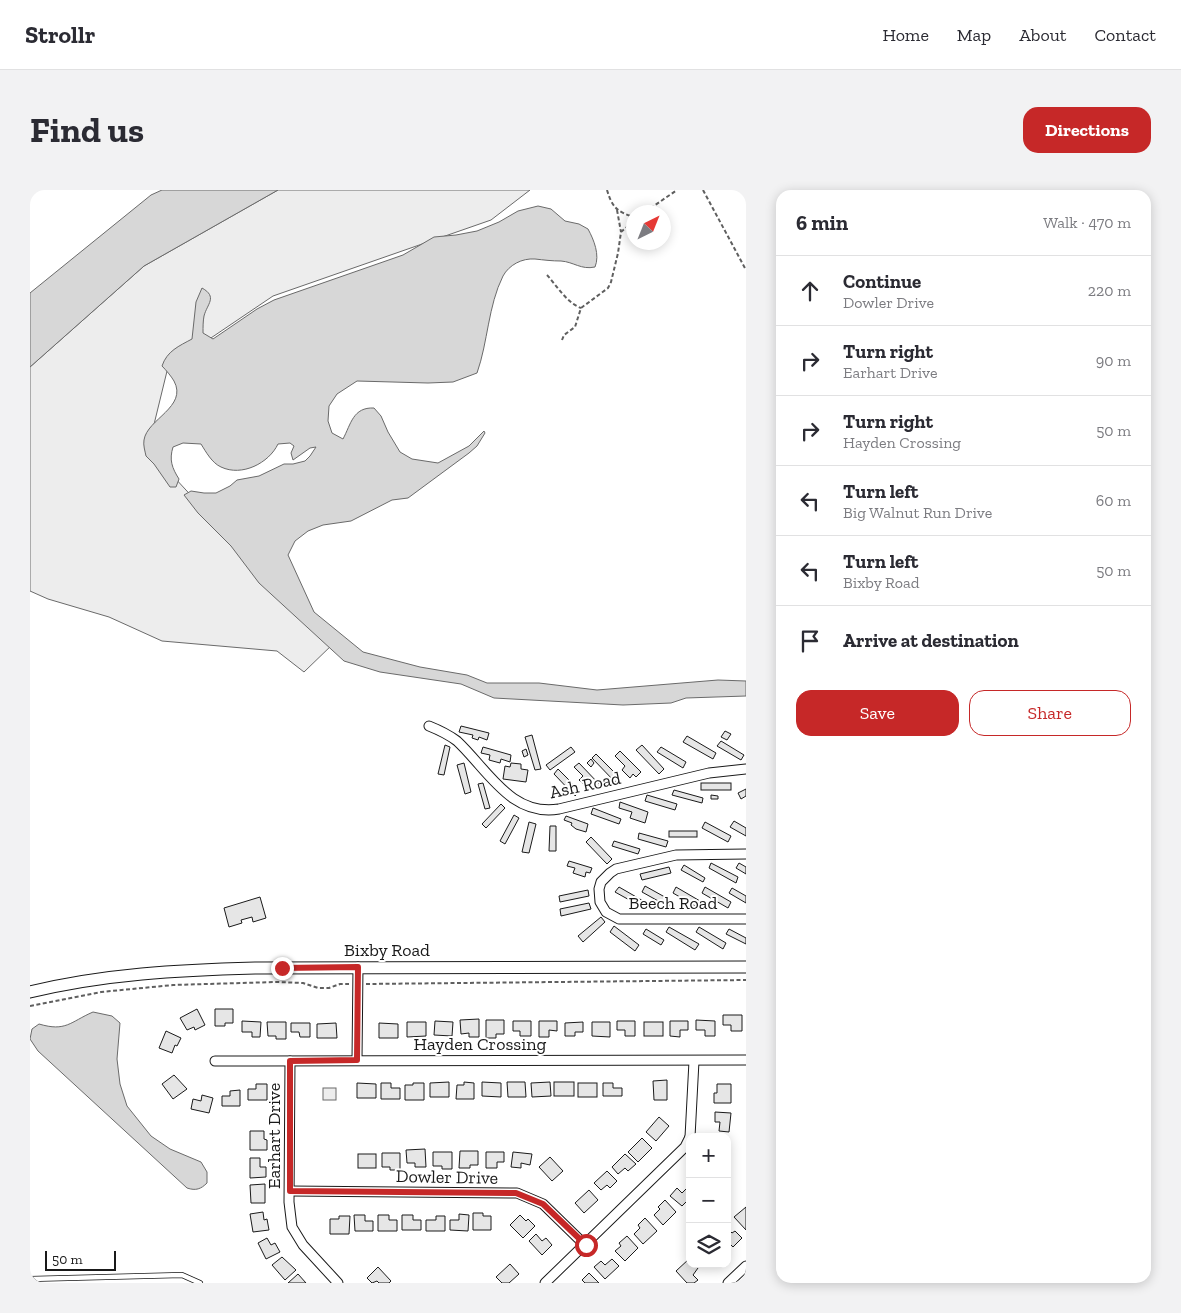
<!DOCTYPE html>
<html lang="en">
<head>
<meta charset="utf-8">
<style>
	body { margin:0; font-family:"Zilla Slab",serif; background:#f2f2f3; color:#2b2b33 }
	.controls { position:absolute; right:15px; bottom:15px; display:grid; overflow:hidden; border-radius:10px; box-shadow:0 2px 12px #0003 }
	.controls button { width:45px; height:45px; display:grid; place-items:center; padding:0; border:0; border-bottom:1px solid #e1e1e2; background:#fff; color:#2b2b33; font:25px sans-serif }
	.compass { position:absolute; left:596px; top:15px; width:45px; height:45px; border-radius:50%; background:#fff; box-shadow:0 2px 12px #0003; rotate:43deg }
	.scale { position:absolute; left:15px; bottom:12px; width:71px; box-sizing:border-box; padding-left:5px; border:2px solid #1a1a1a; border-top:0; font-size:14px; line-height:18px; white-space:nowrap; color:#1a1a1a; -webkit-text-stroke:4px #fff; paint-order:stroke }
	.stop { position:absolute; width:15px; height:15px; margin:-11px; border:4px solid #c62828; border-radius:50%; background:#fff }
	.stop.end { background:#c62828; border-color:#fff; box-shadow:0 1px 5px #0008 }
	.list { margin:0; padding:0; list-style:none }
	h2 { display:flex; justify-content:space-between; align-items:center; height:65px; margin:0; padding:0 20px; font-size:21px }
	h2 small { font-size:16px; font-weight:400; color:#7c7c81 }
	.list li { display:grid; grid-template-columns:32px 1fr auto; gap:15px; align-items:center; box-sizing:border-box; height:70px; padding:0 20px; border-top:1px solid #e1e1e2 }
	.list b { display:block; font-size:19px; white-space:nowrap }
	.list p { margin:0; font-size:16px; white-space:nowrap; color:#7c7c81 }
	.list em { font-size:16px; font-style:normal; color:#7c7c81 }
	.actions { display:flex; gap:10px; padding:15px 20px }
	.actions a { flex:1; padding:11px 0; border:1px solid #c62828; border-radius:15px; text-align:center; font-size:18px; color:#c62828 }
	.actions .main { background:#c62828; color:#fff }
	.icon { flex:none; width:28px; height:28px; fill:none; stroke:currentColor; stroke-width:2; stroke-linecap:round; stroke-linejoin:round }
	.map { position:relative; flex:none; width:716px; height:1093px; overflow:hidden; border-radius:15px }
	header { display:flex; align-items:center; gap:30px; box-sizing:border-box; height:70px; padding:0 25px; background:#fff; border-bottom:1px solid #e1e1e2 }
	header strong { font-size:24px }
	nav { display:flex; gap:28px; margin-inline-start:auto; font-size:18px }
	.intro { display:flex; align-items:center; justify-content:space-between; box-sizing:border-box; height:120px; padding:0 30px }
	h1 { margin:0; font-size:35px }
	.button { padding:12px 22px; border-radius:15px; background:#c62828; color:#fff; font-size:18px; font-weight:700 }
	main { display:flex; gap:30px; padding:0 30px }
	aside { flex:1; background:#fff; border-radius:15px; box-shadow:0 2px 12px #0003 }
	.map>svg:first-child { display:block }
	.built { fill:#ededed; stroke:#6a6a6a }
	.water { fill:#d7d7d7; stroke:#6a6a6a }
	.building { fill:#e6e6e6; stroke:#1a1a1a }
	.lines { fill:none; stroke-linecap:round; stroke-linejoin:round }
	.service-casing { stroke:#1a1a1a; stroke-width:6 }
	.minor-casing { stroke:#1a1a1a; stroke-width:11 }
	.tertiary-casing { stroke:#1a1a1a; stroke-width:13 }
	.path { stroke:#5f5f5f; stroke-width:2; stroke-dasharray:4 2.5; stroke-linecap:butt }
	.service { stroke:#fff; stroke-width:4.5 }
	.minor { stroke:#fff; stroke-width:9 }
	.tertiary { stroke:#fff; stroke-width:11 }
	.route { stroke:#c62828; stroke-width:6 }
	.labels { text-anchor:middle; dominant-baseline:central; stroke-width:4; stroke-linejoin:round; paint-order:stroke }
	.street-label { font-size:18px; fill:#1a1a1a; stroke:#fff }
</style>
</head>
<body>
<header>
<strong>Strollr</strong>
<nav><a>Home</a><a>Map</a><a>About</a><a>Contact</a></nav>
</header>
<div class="intro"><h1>Find us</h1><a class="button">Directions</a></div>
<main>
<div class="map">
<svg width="716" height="1093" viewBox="0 0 716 1093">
	<rect width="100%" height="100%" fill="#fff"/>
	<!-- built -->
	<g class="built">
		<polygon points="248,0 500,0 461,30 243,106 138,177 118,259 244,395 304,453 274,482 247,461 132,451 79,427 18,409 0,401 0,177 114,76"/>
		<rect x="293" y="898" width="13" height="12"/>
	</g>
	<!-- water -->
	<g class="water">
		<polygon points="132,0 248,0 114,76 0,177 0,103 121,5"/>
		<path d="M508 16 521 19 535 31 549 34 558 39C564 50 570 65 565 77 551 80 544 72 531 71 522 71 514 70 505 69 492 68 479 75 473 86 458 116 458 152 447 183L423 192 398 193 327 191 307 204 299 216 298 231 302 243 313 249C321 234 323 217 344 218L351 226 358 242 370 262 382 269 408 273 439 256 454 241 455 243 447 256 439 263 378 308 362 310 321 331 293 335 278 341 265 351 258 365 284 422 333 462 390 477 437 485 457 493H509L567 500 688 490 716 491V506L656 508 641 513 593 515 464 508 431 494 350 482 314 471 229 393 201 356 168 323 154 305 161 301 174 303H186L200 296 207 290 229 286 254 274H263L275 271 280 266 286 257 280 258 263 270 261 263 264 256 260 253 248 254C239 273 212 287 191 277 182 273 176 262 171 254L153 253 143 257C139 270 142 278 149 289L146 297H140L124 274 116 266C115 261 113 255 114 250 117 229 158 217 144 191 141 186 136 180 132 176 137 161 149 156 162 149L166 112 172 98C188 107 177 114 174 126 173 131 173 137 173 143L183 149 227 119 244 110 373 65 404 47 426 45 447 41 469 32 488 21Z"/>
		<path d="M63 822 82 826 90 833 87 869 90 894 97 916 121 946 140 959 171 972 177 982V993C171 999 166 1001 157 998L8 861 0 849 2 839 9 834C36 842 40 832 63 822Z"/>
	</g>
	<!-- building -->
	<g class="building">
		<polygon points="431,536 459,543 457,550 449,547 448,550 442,548 443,545 429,542"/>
		<polygon points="695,541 701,544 697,550 691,547"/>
		<polygon points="502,545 511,579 505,580 495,547"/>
		<polygon points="657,546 686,563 683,569 653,552"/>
		<polygon points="691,551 714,565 711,570 687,556"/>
		<polygon points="415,555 420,557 414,585 408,584"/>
		<polygon points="612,555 634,579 629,584 606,560"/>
		<polygon points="453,557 481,565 480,572 471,569 470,573 459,570 460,565 451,563"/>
		<polygon points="541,557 545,562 520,580 516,575"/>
		<polygon points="631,557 656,572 653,578 627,562"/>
		<polygon points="496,559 498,565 494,567 492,561"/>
		<polygon points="590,561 611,582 606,587 603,584 600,588 592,580 595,576 585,566"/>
		<polygon points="566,564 590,588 585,592 562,568"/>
		<polygon points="561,569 564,573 561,577 557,573"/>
		<polygon points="434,573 441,602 435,604 427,575"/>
		<polygon points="481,573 491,574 491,579 498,580 496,592 473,589 475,576 480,577"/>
		<polygon points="549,573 570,595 565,599 561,595 557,598 549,590 553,586 544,577"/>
		<polygon points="528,579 550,601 545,606 524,584"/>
		<polygon points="453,593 460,618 455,619 448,594"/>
		<rect x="671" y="593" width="30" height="7"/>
		<polygon points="716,599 716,606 711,609 708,603"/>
		<polygon points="644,600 673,608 672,613 642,605"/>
		<polygon points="617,605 647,614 645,620 615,611"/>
		<polygon points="681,605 688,606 688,609 681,609"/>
		<polygon points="590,612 618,622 615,633 600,628 602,622 589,618"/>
		<polygon points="471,614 475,618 456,638 452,634"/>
		<polygon points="563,618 591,629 589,634 561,624"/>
		<polygon points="484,625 489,628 475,654 470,651"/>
		<polygon points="536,626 558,634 556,642 546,639 541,635 542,633 534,630"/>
		<polygon points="704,631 716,638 716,646 700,637"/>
		<polygon points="499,632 506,634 499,663 492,662"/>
		<polygon points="675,632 701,646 698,652 672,638"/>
		<polygon points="520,636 526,636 526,661 519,661"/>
		<rect x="639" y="641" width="28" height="6"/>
		<polygon points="609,643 638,651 636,657 608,649"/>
		<polygon points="561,647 582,669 577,674 556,652"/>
		<polygon points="584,651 610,659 608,664 582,656"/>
		<polygon points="539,671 562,678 560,683 556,682 555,687 543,683 545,678 537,676"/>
		<polygon points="681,673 708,687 706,693 679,678"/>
		<polygon points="709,673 716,677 716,684 706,678"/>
		<polygon points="654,675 675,688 673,692 651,680"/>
		<polygon points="639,677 641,683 612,690 610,684"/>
		<polygon points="615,696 642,711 639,717 612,702"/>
		<polygon points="589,697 615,712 612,717 585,702"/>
		<polygon points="646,697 670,711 667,717 643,703"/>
		<polygon points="675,697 701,712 698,718 672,703"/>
		<polygon points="702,698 716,706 716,713 699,703"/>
		<polygon points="558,700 559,706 530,712 529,706"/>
		<polygon points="230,707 236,728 223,732 222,727 211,730 212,733 199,737 194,718"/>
		<polygon points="559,713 561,719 531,726 530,719"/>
		<polygon points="571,727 575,732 553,752 548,746"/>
		<polygon points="584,736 609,755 605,761 580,742"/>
		<polygon points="639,737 669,754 665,760 636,742"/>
		<polygon points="669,737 696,753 693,759 666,742"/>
		<polygon points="616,739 634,750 631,755 613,744"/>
		<polygon points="699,739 716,748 716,754 696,744"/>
		<polygon points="167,819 175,835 165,840 164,837 157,840 150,828"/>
		<polygon points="185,819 203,819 203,833 195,833 195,836 185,836"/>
		<polygon points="693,825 712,825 712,841 701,841 701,835 693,835"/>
		<polygon points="449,829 449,847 439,847 439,843 431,844 430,830"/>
		<polygon points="456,830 474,830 474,844 466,844 466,848 456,848"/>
		<polygon points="666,830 685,831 685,846 675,846 675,840 666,840"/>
		<polygon points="212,831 231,832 230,847 222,847 222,842 212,842"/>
		<polygon points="405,831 423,832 422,846 404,845"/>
		<polygon points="483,831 501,831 501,846 490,846 490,841 483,841"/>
		<polygon points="509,831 527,831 527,841 519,840 519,847 509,847"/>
		<polygon points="587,831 605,831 605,846 595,846 595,840 587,840"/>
		<polygon points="640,831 658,831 658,840 650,840 650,847 640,846"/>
		<polygon points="237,832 256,832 256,849 246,849 246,846 238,846"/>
		<polygon points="377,832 396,832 396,846 377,847"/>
		<polygon points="553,832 553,842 545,842 545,846 535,846 535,833"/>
		<polygon points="562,832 580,832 580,847 562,846"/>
		<rect x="614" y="832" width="19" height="14"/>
		<polygon points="261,833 280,833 280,847 270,847 269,842 261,842"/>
		<polygon points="306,833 307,848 287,848 287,834"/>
		<polygon points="349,833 368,834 368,848 349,848"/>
		<polygon points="136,841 151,848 147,856 145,855 142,863 129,858"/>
		<polygon points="144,885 157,899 143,909 132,894"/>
		<polygon points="637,890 637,910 624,910 623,891"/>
		<polygon points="419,892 419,907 400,907 400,893"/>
		<polygon points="434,892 444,893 444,909 426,909 427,895 434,895"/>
		<polygon points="452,892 471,893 471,907 452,906"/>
		<polygon points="477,892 495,892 496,907 478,907"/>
		<polygon points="520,892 521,906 502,907 501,893"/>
		<rect x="524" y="892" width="20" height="14"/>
		<polygon points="327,893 346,894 346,908 327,908"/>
		<polygon points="351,893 361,893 361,898 370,898 370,909 351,909"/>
		<polygon points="383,893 394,893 394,910 375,910 375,895 383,895"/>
		<rect x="548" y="893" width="19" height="14"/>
		<polygon points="573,893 583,893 583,898 592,898 592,906 573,906"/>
		<polygon points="226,894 237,894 237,910 218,910 218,899 226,899"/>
		<polygon points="687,894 701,894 701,913 684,913 684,903 687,903"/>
		<polygon points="210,900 210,916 192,916 192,906 200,906 200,901"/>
		<polygon points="172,905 183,908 179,923 161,919 163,909 171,911"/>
		<polygon points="685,922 701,923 699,942 689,941 690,932 685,932"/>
		<polygon points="629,927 639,936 626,951 616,942"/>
		<polygon points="220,941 234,941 234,949 237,950 237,960 220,960"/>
		<polygon points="612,948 622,958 608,972 598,962"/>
		<polygon points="395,959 396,977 385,977 385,973 377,973 376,960"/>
		<polygon points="430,961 448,961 448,975 440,975 440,978 429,978"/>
		<polygon points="403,962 422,962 422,979 412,979 412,976 403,976"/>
		<polygon points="456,962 474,962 474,972 467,972 467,978 456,978"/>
		<polygon points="483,962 502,964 500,975 491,973 491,978 481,977"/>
		<polygon points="352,963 370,963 370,980 360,980 360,977 352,977"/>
		<rect x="328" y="964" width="18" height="14"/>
		<polygon points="595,964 606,974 598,981 595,978 588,984 582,977"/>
		<polygon points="520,967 533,981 522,991 509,977"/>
		<polygon points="220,968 230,968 230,977 236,977 236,987 220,988"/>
		<polygon points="577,981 587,991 580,998 577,995 571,1000 564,993"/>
		<polygon points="235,994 235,1013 221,1013 220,995"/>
		<polygon points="658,997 660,999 660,1008 652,1016 640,1006 647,998 652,1003"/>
		<polygon points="559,1000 568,1010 554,1023 545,1013"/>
		<polygon points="635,1010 646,1022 633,1035 624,1025 630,1019 628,1017"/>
		<polygon points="716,1017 716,1040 704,1027"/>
		<polygon points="233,1022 234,1030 237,1029 239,1040 223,1042 220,1024"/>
		<polygon points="443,1023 453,1023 453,1026 461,1026 461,1040 443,1040"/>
		<polygon points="429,1024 439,1025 438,1041 420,1040 420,1030 429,1030"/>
		<polygon points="324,1025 335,1025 335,1031 343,1031 343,1041 325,1041"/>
		<polygon points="348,1025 359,1025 359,1030 367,1030 367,1041 348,1041"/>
		<polygon points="372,1025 383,1025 383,1030 391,1030 391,1040 372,1040"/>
		<polygon points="490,1025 496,1031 498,1029 505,1036 493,1048 480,1035"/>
		<polygon points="309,1026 320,1026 319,1044 300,1044 300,1029 309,1029"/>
		<polygon points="406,1026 415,1026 415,1041 396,1041 396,1030 406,1030"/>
		<polygon points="615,1028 627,1041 613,1054 604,1044 610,1038 608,1035"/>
		<polygon points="697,1038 702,1043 705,1041 712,1048 703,1057 701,1055 697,1058"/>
		<polygon points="506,1044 512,1051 516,1048 522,1055 512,1065 499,1051"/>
		<polygon points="597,1046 608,1058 595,1071 585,1061 591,1056 589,1053"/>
		<polygon points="237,1048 241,1055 245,1053 250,1062 236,1069 228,1053"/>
		<polygon points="252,1067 266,1080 255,1090 242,1075"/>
		<polygon points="582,1069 589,1076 575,1089 564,1077 571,1071 575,1075"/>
		<polygon points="659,1069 660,1074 664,1074 668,1078 663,1085 668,1090 664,1093 657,1093 646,1081"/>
		<polygon points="480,1074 489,1084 479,1093 472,1093 466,1087"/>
		<polygon points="348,1077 361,1091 359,1093 349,1093 347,1091 342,1093 337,1088"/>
		<polygon points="559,1083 569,1093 555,1093 552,1090"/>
		<polygon points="268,1084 276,1093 258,1093"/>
	</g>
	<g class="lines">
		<defs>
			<polyline id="service" points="0,1089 152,1085 170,1093"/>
			<g id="minor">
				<path d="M399 536C409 540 419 545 427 551 458 580 481 627 529 619L679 583 716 579"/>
				<polyline points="716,664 646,665 586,679 580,683 571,692 569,699 570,712 576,722 589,729 716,729"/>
				<polyline points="327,870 328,777"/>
				<polyline points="185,871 716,870"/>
				<polyline points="260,871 259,1012 262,1037 273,1055 308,1093"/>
				<polyline points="660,947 664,871"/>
				<polyline points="260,1001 487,1003 513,1014 555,1055"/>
				<polyline points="515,1093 655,957 660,947"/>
				<polyline points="698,1093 716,1076"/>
			</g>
			<path id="tertiary" d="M0 802C74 784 149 780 225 778L716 777"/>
		</defs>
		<!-- service casing -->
		<use href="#service" class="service-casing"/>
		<!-- minor casing -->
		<use href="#minor" class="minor-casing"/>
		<!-- tertiary casing -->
		<use href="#tertiary" class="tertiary-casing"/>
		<!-- path -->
		<g class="path">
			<path d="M577 0C582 17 587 22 604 27"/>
			<polyline points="673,0 716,80"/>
			<polyline points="587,20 591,42"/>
			<polyline points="615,22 647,0"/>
			<path d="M517 85C527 96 537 113 551 118"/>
			<polyline points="532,150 534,145 545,137 551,118 578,98 581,92 588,63 591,42 604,31"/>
			<polyline points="336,794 716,790"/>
			<polyline points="0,816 71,802 143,795 246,792 273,793 288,798 299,798 310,794 319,794"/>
		</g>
		<!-- service -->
		<use href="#service" class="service"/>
		<!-- minor -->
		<use href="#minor" class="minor"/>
		<!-- tertiary -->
		<use href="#tertiary" class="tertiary"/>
	</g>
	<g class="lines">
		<!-- route -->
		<polyline class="route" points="252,778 328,777 327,870 260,871 260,1001 486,1003 513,1014 556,1055"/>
	</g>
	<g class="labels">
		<!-- street labels -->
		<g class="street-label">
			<text transform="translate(555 595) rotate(-12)">Ash Road</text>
			<text x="643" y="713">Beech Road</text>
			<text x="357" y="760">Bixby Road</text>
			<text x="450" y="854">Hayden Crossing</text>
			<text transform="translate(244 946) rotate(-90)">Earhart Drive</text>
			<text transform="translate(417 987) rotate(1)">Dowler Drive</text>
		</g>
	</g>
</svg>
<div class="controls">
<button>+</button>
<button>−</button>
<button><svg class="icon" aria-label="layers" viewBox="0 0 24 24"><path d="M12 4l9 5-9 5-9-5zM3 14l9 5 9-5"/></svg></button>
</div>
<svg class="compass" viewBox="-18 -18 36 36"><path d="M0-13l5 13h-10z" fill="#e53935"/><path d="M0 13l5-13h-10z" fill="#7c7c81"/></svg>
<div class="scale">50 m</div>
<div class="stop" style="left:556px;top:1055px"></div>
<div class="stop end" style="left:252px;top:778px"></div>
</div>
<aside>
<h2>6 min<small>Walk · 470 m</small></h2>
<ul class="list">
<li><svg class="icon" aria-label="ahead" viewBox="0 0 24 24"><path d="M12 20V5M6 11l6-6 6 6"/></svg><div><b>Continue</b><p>Dowler Drive</p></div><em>220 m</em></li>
<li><svg class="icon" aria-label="right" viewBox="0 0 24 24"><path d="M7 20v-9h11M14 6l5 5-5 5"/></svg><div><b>Turn right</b><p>Earhart Drive</p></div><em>90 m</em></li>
<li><svg class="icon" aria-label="right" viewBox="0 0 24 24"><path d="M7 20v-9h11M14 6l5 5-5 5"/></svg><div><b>Turn right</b><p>Hayden Crossing</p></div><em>50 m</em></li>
<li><svg class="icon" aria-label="left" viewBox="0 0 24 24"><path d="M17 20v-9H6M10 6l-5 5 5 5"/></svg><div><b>Turn left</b><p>Big Walnut Run Drive</p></div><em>60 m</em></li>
<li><svg class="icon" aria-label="left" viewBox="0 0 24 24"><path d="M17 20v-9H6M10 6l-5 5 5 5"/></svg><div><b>Turn left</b><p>Bixby Road</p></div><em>50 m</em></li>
<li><svg class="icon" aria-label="arrive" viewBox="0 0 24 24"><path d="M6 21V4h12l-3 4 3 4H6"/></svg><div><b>Arrive at destination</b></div></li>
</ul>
<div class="actions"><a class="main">Save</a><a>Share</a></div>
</aside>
</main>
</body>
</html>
